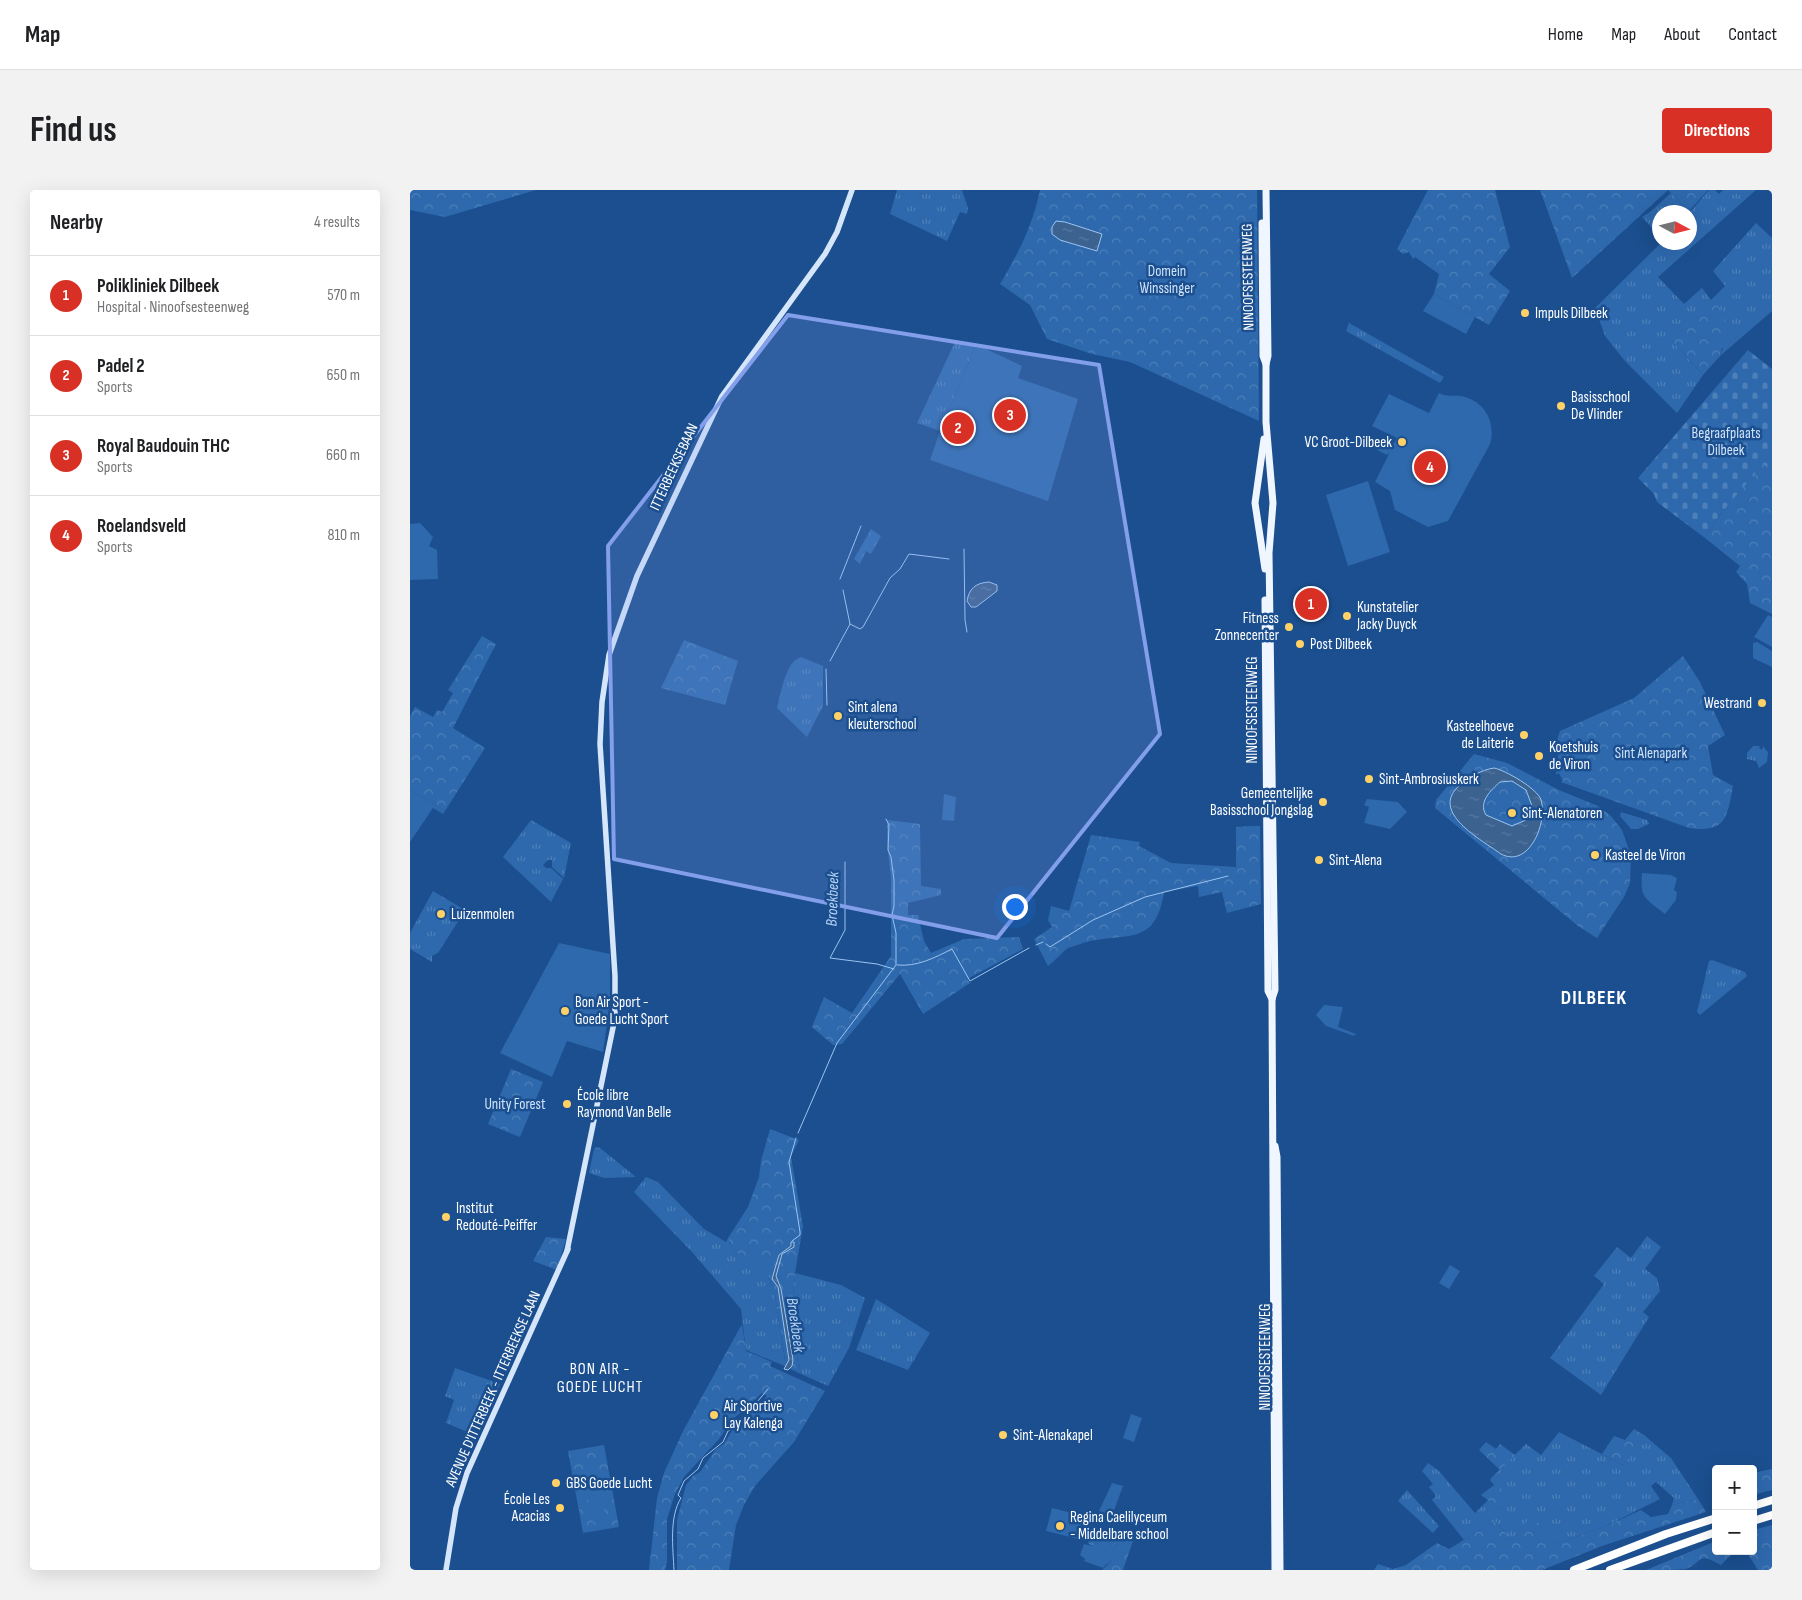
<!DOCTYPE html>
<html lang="en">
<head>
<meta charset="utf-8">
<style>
	body { margin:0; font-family:"Sofia Sans Condensed",sans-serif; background:#f2f2f2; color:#202124 }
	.controls { position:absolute; right:15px; bottom:15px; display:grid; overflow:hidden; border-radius:5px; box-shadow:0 5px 20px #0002 }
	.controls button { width:45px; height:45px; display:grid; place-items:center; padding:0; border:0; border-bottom:1px solid #e0e0e0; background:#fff; color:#202124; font:25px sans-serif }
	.compass { position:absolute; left:1242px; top:15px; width:45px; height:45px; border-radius:50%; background:#fff; box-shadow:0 5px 20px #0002; rotate:97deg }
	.you { position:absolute; left:604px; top:716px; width:18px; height:18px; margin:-12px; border:4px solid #fff; border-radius:50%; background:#1a73e8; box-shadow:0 0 0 8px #1a73e833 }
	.badge { display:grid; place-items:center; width:32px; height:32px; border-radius:50%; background:#d93025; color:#fff; font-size:16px; font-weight:700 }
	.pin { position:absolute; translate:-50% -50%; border:2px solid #fff; box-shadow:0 1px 5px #0006 }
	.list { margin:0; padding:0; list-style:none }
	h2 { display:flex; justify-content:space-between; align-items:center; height:65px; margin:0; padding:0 20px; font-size:21px }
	h2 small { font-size:16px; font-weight:400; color:#757577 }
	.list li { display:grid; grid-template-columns:32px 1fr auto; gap:15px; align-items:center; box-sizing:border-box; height:80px; padding:0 20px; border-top:1px solid #e0e0e0 }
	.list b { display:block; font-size:19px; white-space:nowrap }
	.list p { margin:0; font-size:16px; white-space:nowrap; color:#757577 }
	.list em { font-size:16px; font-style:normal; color:#757577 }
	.map { position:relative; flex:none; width:1362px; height:1380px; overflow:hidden; border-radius:5px }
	header { display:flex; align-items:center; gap:30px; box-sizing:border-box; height:70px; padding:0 25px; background:#fff; border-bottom:1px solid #e0e0e0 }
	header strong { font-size:24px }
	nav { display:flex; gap:28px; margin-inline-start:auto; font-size:18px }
	.intro { display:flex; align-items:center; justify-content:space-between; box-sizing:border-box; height:120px; padding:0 30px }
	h1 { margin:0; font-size:35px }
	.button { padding:12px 22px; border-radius:5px; background:#d93025; color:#fff; font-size:18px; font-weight:700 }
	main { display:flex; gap:30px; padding:0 30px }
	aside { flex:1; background:#fff; border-radius:5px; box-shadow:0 5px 20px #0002 }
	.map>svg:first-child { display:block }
	.grass { fill:url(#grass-tufts) }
	.forest { fill:url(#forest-crowns) }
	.cemetery { fill:url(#cemetery-stones) }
	.garden { fill:#2e69ad }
	.water { fill:url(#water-ripples); stroke:#9cc4f0; fill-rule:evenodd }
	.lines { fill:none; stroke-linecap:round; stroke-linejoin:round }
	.stream { stroke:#9cc4f0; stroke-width:1 }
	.secondary { stroke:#d6e6fa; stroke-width:5.5 }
	.primary { stroke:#f0f6ff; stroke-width:7 }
	.highway { stroke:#fff; stroke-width:8 }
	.marked { fill:#839eea; fill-opacity:0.2; stroke:#839eea; stroke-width:4; stroke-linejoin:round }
	.poi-dot { fill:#ffd166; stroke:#1b4f8f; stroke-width:2 }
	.labels { text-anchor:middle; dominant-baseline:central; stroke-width:5; stroke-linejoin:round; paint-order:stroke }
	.park-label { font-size:15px; fill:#cfe3fa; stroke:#1b4f8f }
	.street-label { font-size:15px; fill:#fff; stroke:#1b4f8f }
	.poi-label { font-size:15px; fill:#fff; stroke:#1b4f8f; text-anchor:start }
	.water-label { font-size:16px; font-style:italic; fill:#b5d3f5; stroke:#1b4f8f }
	.neighbourhood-label { font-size:16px; letter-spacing:1px; fill:#fff; stroke:#1b4f8f }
	.district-label { font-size:20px; font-weight:bold; letter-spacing:1px; fill:#fff; stroke:#1b4f8f }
</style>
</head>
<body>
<header>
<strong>Map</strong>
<nav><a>Home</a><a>Map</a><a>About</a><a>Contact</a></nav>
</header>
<div class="intro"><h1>Find us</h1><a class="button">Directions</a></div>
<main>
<aside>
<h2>Nearby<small>4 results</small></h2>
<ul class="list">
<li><span class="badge">1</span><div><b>Polikliniek Dilbeek</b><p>Hospital · Ninoofsesteenweg</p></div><em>570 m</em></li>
<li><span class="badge">2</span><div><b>Padel 2</b><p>Sports</p></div><em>650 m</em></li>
<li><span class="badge">3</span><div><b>Royal Baudouin THC</b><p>Sports</p></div><em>660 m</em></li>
<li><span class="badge">4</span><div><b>Roelandsveld</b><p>Sports</p></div><em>810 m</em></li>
</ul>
</aside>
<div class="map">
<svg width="1362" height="1380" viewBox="0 0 1362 1380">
	<defs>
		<pattern id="grass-tufts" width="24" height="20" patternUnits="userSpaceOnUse" patternTransform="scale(1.25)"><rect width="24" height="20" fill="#2e69ad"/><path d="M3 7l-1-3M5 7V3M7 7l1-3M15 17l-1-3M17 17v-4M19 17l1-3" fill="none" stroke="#4d80b9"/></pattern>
		<pattern id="forest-crowns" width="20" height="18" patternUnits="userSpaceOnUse" patternTransform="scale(1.25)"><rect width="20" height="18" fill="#2e69ad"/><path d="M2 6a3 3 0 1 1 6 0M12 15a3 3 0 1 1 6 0" fill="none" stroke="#4d80b9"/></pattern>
		<pattern id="cemetery-stones" width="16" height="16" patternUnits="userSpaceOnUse" patternTransform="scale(1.25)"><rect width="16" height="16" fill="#2e69ad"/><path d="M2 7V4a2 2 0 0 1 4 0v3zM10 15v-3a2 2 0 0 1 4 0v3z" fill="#4d80b9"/></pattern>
		<pattern id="water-ripples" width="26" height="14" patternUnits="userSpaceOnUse" patternTransform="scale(1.25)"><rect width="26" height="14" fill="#3c6290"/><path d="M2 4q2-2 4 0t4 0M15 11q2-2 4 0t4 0" fill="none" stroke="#597aa1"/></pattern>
	</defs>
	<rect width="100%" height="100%" fill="#1b4f8f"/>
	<!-- grass -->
	<g class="grass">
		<polygon points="487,0 552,0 558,18 557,24 550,22 537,51 480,24"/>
		<polygon points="1299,0 1305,0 1309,4 1313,0 1346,0 1248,87 1274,114 1292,98 1301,110 1315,96 1303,81 1346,33 1362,48 1362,121 1310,166 1313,158 1260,149 1293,185 1267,223 1215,171 1195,146 1185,118 1251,53 1280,52 1280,22 1250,22 1249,46 1232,27 1240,22 1261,3 1280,22"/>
		<polygon points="939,133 1034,187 1030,193 936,141"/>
		<polygon points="546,150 565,157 530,241 507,233"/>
		<path d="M391 467 413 476V516L397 547 367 518C371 504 375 472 391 467Z"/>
		<polygon points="1343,556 1350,556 1349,558 1352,560 1353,557 1358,562 1357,572 1349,578 1346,571 1337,569 1337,563"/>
		<polygon points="1211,622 1237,630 1239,634 1228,639 1221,639 1210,626"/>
		<polygon points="121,630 161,653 154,688 142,677 142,670 138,670 133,675 136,678 141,678 153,689 141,712 93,667"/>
		<polygon points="23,701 53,719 54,722 28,763 22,766 22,772 0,759 0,743"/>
		<polygon points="1302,770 1335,782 1337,786 1290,825 1287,822 1299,771"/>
		<polygon points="187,957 190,958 226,987 194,988 179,983 184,959"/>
		<polygon points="236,987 248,992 294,1039 316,1052 318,1048 324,1062 359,1074 359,1087 366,1112 375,1171 370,1174 336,1160 331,1119 282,1062 224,1002"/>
		<polygon points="1237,1046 1251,1057 1235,1079 1247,1088 1250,1101 1233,1122 1239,1127 1191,1205 1140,1168 1194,1094 1184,1086 1207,1057 1221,1068"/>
		<polygon points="385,1083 431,1095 455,1108 439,1158 418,1196 391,1184 381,1131"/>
		<polygon points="466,1109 520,1143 498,1180 446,1160"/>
		<polygon points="45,1178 90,1194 67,1246 36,1233 44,1210 35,1206"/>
		<polygon points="1149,1242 1213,1275 1234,1245 1261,1268 1288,1309 1262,1315 1264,1308 1246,1292 1241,1296 1250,1309 1194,1337 1145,1354 1122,1326 1102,1350 1085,1331 1054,1350 1022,1310 1026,1306 1019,1297 1023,1294 1012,1281 1018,1273 1029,1281 1065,1323 1078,1310 1091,1320 1099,1309 1082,1287 1116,1254 1131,1265"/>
		<polygon points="997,1300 1029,1336 1023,1343 988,1311"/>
	</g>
	<!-- forest -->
	<g class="forest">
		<polygon points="0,0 126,0 35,27 0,20"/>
		<path d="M630 0H847L849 231 720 172 682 164 637 149 620 115 590 94C608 64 623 35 630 0Z"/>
		<polygon points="1018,0 1085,0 1100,57 1079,84 1100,101 1079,135 1024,104 1029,84 1005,67 1003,69 999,62 993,64 987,59"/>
		<polygon points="1130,0 1258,0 1162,88"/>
		<polygon points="1258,0 1298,0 1279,21"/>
		<polygon points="1301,110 1315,123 1316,140 1310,166 1293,185 1260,149"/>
		<polygon points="1353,273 1362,281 1362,424 1340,413 1337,394 1326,382 1330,376 1295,348 1309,326"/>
		<polygon points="461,339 471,346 461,364 456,361 450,374 444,369"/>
		<polygon points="72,446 86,454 43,538 75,558 35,621 0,600 0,526 5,517 23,527 27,520 32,522 43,503 38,500"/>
		<polygon points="274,450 328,471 315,515 251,498"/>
		<path d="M1273 466 1290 492 1315 545 1298 556 1303 585 1323 596C1317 628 1316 643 1279 638L1151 592 1153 591 1149 583 1146 585 1150 551 1147 550 1150 541 1224 508Z"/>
		<polygon points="1064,564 1097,573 1149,600 1188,616 1201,626 1212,640 1221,666 1220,693 1214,707 1187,748 1168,736 1025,618 1026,610"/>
		<polygon points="477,630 510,634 511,696 531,699 531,705 498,713 498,725 508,725 514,751 521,763 554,749 609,747 613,759 561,787 558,790 560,793 513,824 490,784 432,854 423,855 402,837 414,807 442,823 481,766 481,688 477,652"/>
		<path d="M841 636H850L851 714 817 723 812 702 789 707 788 696 754 702C745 759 715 741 673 753 669 755 663 756 658 758 651 763 645 771 638 776L624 749 642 737 638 730 641 716 659 721 681 645 730 652 729 656 761 673 826 677V637Z"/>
		<polygon points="101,879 133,892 110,947 78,934"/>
		<polygon points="360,939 389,950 381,967 393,1036 385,1083 381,1131 391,1184 370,1174 375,1170 366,1112 359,1087 359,1075 324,1062 318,1048 338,1017 349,987 351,971"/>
		<polygon points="136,1047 156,1049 147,1080 123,1071"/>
		<polygon points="332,1134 336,1161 362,1172 360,1176 415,1201 384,1252 345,1296 334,1315 326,1335 319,1380 267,1380 267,1330 276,1295 283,1286 290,1282 306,1259 314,1254 323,1239 330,1236 337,1225 357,1206 352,1203 322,1230 309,1249 274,1287 265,1304 257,1329 257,1372 255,1380 239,1380 247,1308 254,1283 273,1241"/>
		<polygon points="1224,1239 1234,1245 1230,1251 1231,1255 1213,1275 1192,1264 1204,1246 1215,1250"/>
		<polygon points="1076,1252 1086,1259 1090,1254 1105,1265 1090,1280 1069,1260"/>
		<polygon points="194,1255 209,1337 173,1343 158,1261"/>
		<polygon points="1362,1279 1362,1300 1343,1305 1343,1283"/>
		<polygon points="1082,1287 1100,1309 1091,1320 1071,1305 1084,1295 1080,1290"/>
		<polygon points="1288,1309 1296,1322 1192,1356 1132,1380 964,1380 968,1374 983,1379 996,1375 1027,1353 1039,1359 1085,1331 1102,1350 1122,1325 1145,1354 1194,1337 1231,1320 1241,1327 1258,1324 1262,1315"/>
		<polygon points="1362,1335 1362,1377 1360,1380 1348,1380 1336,1361 1343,1361 1343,1340"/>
		<polygon points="682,1337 723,1351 713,1380 692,1380 702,1370 707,1353 702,1356 695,1348 682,1356 678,1353"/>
		<path d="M1306 1351V1361H1319L1321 1365 1311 1375C1287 1362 1295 1370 1276 1379 1269 1380 1245 1380 1236 1380Z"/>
	</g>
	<!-- cemetery -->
	<polygon class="cemetery" points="1338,160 1362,179 1362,281 1353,274 1309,326 1295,348 1247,312 1244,304 1228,288"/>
	<!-- garden -->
	<g class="garden">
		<polygon points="1024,104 1065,127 1056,144 1013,121"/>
		<polygon points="565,157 574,158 612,176 608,188 668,209 638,311 520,270 530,241"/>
		<path d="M1029 203C1038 208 1046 204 1055 207 1076 213 1086 234 1080 254L1038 331 1018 337 985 320 980 301 965 292 980 262 977 265 962 257 965 251 981 258 987 248 962 236 979 204 1019 223Z"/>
		<polygon points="958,291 980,362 938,376 916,305"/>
		<polygon points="10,333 23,347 19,356 27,360 28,389 0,390 0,334"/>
		<polygon points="1358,425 1362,427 1362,457 1344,447"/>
		<polygon points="1347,452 1362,461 1362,477 1343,468 1343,453"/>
		<polygon points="0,600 35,621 33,624 23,618 0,652"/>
		<polygon points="534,604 546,607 544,631 532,630"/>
		<polygon points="957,609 988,612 997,622 980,639 954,633 959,617 954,615"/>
		<path d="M1232 683 1261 685 1267 688 1264 700 1267 702 1266 710 1255 724C1235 708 1230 709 1232 683Z"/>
		<polygon points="149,753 200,764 200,812 193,862 157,851 142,887 90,863"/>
		<polygon points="914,815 933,817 928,837 946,844 944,846 916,836 906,825"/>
		<polygon points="1040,1075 1050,1081 1039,1099 1029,1093"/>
		<polygon points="721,1224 732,1228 724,1252 713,1248"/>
		<polygon points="702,1293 713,1296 702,1326 689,1321"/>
		<polygon points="190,1302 196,1329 183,1332 177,1305"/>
		<polygon points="642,1318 682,1328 676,1351 636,1341"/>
		<path d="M695 1348 702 1356 710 1352C715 1364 700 1370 693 1378L674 1371 675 1369 670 1365 674 1354 682 1356Z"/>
	</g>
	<!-- water -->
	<g class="water">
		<polygon points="646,31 655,32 692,44 687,61 650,50 642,44 642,37"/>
		<path d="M579 392 587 395V401L566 417H561L557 411C559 399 565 393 579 392Z"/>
		<path d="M1084 578C1095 580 1128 599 1131 610 1138 632 1119 679 1091 664 1072 650 1018 622 1050 595 1060 587 1071 580 1084 578ZM1102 591 1116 600 1122 616 1116 630 1102 636 1076 625C1068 612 1081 600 1090 592Z"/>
		<polygon points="381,1052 384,1052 384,1057 372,1064 366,1086 371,1099 383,1170 382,1176 378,1180 374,1179 379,1170 368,1097 362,1089 369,1065 381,1056"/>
	</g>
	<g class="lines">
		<!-- stream -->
		<g class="stream">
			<polyline points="554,359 555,430 557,442"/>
			<polyline points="430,389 451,336"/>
			<polyline points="440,434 450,439 453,437 480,388 490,379 499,364 539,369"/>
			<polyline points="420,471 440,434 433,400"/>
			<polyline points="416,479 417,515"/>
			<polyline points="435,672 435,740 420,768 467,774 484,779"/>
			<polyline points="636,754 640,757 683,730 735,707 818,686"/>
			<polyline points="626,755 633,752"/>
			<path d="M487 775C507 777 524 768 542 759L560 791 619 758"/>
			<polyline points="388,943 427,853 486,775 486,743 482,725 484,716 484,690 481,667 478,660 479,635 476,629"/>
			<polyline points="382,1051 390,1045 390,1042 379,972 386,948"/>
			<path d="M264 1380C263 1358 259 1327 271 1308L268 1305 274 1291 288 1279 293 1268 313 1252 318 1241 327 1236 358 1199"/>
		</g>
		<!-- secondary -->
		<g class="secondary">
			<polyline points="157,1061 205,828 205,786 190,554 192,512 199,465 227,386 312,206 415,64 427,42 442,0"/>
			<polyline points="36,1380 46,1318 57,1283 158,1059"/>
		</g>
		<!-- primary -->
		<g class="primary">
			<polyline points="856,0 858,166 856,174 856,232 863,313 859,363 865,800 862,809 865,1380"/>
			<polyline points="852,33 853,166 856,174"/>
			<polyline points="854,249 845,313 855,379"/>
			<polyline points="855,410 858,801 862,809"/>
			<polyline points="865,956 867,967 870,1380"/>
		</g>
		<!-- highway -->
		<g class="highway">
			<polyline points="1343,1316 1362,1310"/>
			<polyline points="1343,1331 1362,1325"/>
			<polyline points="1164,1380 1256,1344 1306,1328"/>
			<polyline points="1200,1380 1306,1342"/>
		</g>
	</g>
	<!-- marked area -->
	<path class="marked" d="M378 125 689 175 750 544 587 748 204 669 198 356Z"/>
	<!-- markers -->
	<g class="poi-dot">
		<circle cx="1115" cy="123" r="5"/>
		<circle cx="1151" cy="216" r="5"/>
		<circle cx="992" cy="252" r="5"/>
		<circle cx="937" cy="426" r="5"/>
		<circle cx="879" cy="437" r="5"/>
		<circle cx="890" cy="454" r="5"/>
		<circle cx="1352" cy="513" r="5"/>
		<circle cx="428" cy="526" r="5"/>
		<circle cx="1114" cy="545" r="5"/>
		<circle cx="1129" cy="566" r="5"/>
		<circle cx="959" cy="589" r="5"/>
		<circle cx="913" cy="612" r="5"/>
		<circle cx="1102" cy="623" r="5"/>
		<circle cx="1185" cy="665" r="5"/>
		<circle cx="909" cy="670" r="5"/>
		<circle cx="31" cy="724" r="5"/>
		<circle cx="155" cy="821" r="5"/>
		<circle cx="157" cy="914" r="5"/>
		<circle cx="36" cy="1027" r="5"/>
		<circle cx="304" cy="1225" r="5"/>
		<circle cx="593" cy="1245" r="5"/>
		<circle cx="146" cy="1293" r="5"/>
		<circle cx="150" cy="1318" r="5"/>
		<circle cx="650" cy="1336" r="5"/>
	</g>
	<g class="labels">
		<!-- park labels -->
		<g class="park-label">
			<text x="757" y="81">Domein<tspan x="757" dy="17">Winssinger</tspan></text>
			<text x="1316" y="243">Begraafplaats<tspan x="1316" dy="17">Dilbeek</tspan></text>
			<text x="1241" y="563">Sint Alenapark</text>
			<text x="105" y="914">Unity Forest</text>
		</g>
		<!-- street labels -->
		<g class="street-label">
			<text transform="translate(838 87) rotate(-91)">NINOOFSESTEENWEG</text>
			<text transform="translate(264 277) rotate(-65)">ITTERBEEKSEBAAN</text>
			<text transform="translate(842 520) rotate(-90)">NINOOFSESTEENWEG</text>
			<text transform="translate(855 1167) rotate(-90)">NINOOFSESTEENWEG</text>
			<text transform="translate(83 1199) rotate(-66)">AVENUE D'ITTERBEEK - ITTERBEEKSE LAAN</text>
		</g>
		<!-- poi labels -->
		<g class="poi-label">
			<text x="1125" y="123">Impuls Dilbeek</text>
			<text x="1161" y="207">Basisschool<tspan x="1161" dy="17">De Vlinder</tspan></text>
			<text x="982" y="252" text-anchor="end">VC Groot-Dilbeek</text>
			<text x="947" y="417">Kunstatelier<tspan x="947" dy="17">Jacky Duyck</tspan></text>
			<text x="869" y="428" text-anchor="end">Fitness<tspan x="869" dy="17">Zonnecenter</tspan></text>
			<text x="900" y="454">Post Dilbeek</text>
			<text x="1342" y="513" text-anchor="end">Westrand</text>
			<text x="438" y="517">Sint alena<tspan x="438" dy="17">kleuterschool</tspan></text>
			<text x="1104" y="536" text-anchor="end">Kasteelhoeve<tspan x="1104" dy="17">de Laiterie</tspan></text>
			<text x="1139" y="557">Koetshuis<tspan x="1139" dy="17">de Viron</tspan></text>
			<text x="969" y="589">Sint-Ambrosiuskerk</text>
			<text x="903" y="603" text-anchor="end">Gemeentelijke<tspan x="903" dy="17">Basisschool Jongslag</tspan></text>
			<text x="1112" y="623">Sint-Alenatoren</text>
			<text x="1195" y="665">Kasteel de Viron</text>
			<text x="919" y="670">Sint-Alena</text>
			<text x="41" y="724">Luizenmolen</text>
			<text x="165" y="812">Bon Air Sport -<tspan x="165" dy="17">Goede Lucht Sport</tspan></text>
			<text x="167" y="905">École libre<tspan x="167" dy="17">Raymond Van Belle</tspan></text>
			<text x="46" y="1018">Institut<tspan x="46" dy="17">Redouté-Peiffer</tspan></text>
			<text x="314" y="1216">Air Sportive<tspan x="314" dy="17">Lay Kalenga</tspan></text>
			<text x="603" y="1245">Sint-Alenakapel</text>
			<text x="156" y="1293">GBS Goede Lucht</text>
			<text x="140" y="1309" text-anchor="end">École Les<tspan x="140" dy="17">Acacias</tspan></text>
			<text x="660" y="1327">Regina Caelilyceum<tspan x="660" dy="17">- Middelbare school</tspan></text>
		</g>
		<!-- water labels -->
		<g class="water-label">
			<text transform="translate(423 709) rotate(-88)">Broekbeek</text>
			<text transform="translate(385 1135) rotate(82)">Broekbeek</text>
		</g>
		<!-- neighbourhood labels -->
		<g class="neighbourhood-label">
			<text x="190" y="1179">BON AIR -<tspan x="190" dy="18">GOEDE LUCHT</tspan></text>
		</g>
		<!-- district labels -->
		<g class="district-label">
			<text x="1184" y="808">DILBEEK</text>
		</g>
	</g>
</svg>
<div class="controls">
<button>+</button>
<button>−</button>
</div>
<svg class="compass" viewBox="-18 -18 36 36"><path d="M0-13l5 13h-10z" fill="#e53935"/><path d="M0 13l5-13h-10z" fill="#757577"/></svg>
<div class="you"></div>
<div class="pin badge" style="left:901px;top:414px">1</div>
<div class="pin badge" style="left:548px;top:238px">2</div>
<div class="pin badge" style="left:600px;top:225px">3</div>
<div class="pin badge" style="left:1020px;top:277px">4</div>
</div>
</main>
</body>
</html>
